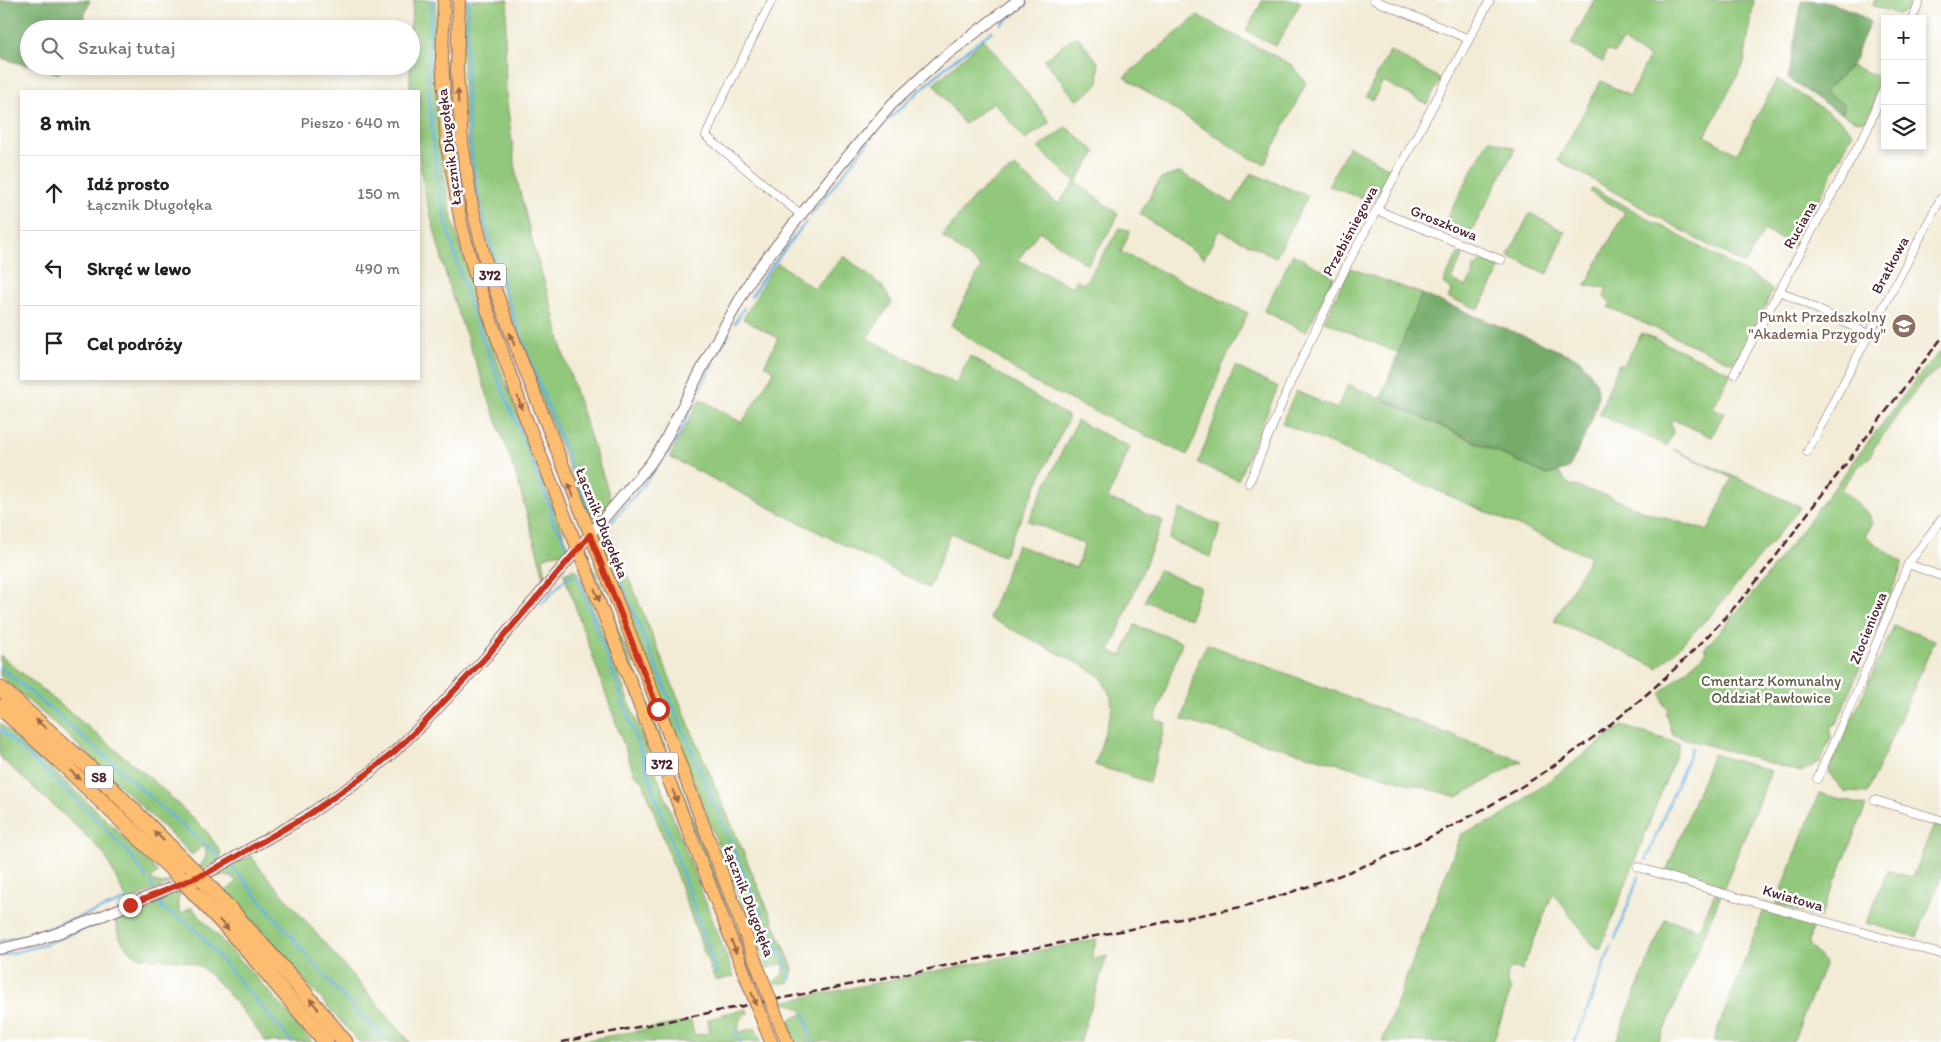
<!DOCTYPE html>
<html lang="pl">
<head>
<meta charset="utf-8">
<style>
	body { margin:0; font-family:Itim,sans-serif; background:#f2f2f2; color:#222 }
	.controls { position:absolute; right:15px; top:15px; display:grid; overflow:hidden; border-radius:0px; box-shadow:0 2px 8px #0003 }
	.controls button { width:45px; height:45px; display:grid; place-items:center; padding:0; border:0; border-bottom:1px solid #e0e0e0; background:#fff; color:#222; font:25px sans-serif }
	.stop { position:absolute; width:15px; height:15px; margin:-11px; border:4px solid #c8321e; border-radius:50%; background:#fff }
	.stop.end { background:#c8321e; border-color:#fff; box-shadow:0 1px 5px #0008 }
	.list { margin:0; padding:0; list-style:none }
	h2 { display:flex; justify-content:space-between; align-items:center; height:65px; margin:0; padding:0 20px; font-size:21px }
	h2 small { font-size:16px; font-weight:400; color:#767676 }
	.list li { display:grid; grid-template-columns:32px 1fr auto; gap:15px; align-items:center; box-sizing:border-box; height:75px; padding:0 20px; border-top:1px solid #e0e0e0 }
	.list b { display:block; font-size:19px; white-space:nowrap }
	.list p { margin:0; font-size:16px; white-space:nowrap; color:#767676 }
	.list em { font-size:16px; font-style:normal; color:#767676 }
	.icon { flex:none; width:28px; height:28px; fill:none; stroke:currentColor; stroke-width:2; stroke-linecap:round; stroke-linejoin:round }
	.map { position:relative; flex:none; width:1941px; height:1042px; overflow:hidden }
	.search { position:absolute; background:#fff; box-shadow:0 2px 8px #0003; left:20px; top:20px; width:400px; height:55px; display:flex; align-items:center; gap:12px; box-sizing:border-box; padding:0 18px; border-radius:28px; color:#767676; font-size:19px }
	.panel { position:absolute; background:#fff; box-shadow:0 2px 8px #0003; left:20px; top:90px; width:400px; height:290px; border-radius:0px }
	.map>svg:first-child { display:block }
	.green { fill:#92c87b; stroke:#6e7453 }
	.forest { fill:#75ac6b; stroke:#60664b }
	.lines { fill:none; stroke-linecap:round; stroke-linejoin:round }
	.stream { stroke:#66b1df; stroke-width:2.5 }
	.minor-casing { stroke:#856666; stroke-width:9 }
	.tertiary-casing { stroke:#856666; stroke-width:12 }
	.primary-casing { stroke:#856666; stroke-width:14 }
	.motorway-casing { stroke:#856666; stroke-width:17 }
	.minor { stroke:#fff; stroke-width:8 }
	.tertiary { stroke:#fff; stroke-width:10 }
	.primary { stroke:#fcbd6f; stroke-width:12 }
	.motorway { stroke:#fcbd6f; stroke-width:15 }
	.rail { stroke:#4a1f2b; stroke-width:2.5; stroke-dasharray:8 4; stroke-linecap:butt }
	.primary-bridge-casing { stroke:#856666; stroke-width:14; stroke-linecap:butt }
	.motorway-bridge-casing { stroke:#856666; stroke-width:17; stroke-linecap:butt }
	.primary-bridge { stroke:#fcbd6f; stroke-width:12 }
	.motorway-bridge { stroke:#fcbd6f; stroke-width:15 }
	.oneway { fill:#9a664a }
	.route { stroke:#c8321e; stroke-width:6 }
	.labels { text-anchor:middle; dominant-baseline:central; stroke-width:5; stroke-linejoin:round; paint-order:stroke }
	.shield { fill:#fff; stroke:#80626b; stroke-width:1 }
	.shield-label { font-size:14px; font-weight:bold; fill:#4a1f2b }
	.street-label { font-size:15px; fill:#4a1f2b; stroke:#fff }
	.education-label { font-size:15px; fill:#785e54; stroke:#fff; text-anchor:end }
	.park-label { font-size:15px; fill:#635a47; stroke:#fff }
</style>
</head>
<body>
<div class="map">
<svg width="1941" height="1042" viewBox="0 0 1941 1042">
	<rect width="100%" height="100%" fill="#fff"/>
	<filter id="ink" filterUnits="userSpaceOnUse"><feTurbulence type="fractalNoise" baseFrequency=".02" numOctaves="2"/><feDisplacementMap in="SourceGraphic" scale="10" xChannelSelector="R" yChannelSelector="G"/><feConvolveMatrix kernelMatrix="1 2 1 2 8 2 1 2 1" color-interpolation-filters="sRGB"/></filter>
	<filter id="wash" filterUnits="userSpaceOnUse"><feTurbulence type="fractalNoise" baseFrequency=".0096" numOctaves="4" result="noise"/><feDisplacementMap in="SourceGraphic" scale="20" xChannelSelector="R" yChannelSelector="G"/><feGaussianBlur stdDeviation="1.12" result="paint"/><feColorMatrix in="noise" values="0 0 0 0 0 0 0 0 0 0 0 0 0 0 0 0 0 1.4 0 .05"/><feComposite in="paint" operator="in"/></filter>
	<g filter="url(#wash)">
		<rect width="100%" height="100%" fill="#f2ebd5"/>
		<!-- green -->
		<g class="green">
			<polygon points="414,0 436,0 434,48 436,105 441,158 452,219 484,326 569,548 568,553 555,553 543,558 546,577 542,582 543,573 516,475 450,290 425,194 419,158 419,91 411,91 410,85 410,29"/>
			<path d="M466 0H508L505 33 506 95 517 180 534 248 554 314 562 350 611 500 600 516 592 517 586 511C551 421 510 327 485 233 466 163 457 72 466 0Z"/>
			<polygon points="1263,0 1297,0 1301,2 1276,46 1246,31"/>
			<polygon points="1594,0 1754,0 1744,63 1705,136 1737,154 1777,79 1838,119 1853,132 1795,247 1764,230 1745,264 1699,240 1558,160 1601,81 1630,96 1649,57 1622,41 1615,53 1606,50 1603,62 1571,44"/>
			<polygon points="1875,0 1911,0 1906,12 1898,14 1873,6"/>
			<polygon points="1197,16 1292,65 1306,83 1265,164 1248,157 1124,77"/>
			<polygon points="1078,37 1098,62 1099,84 1077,101 1044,60 1072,38"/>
			<polygon points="984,39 1050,122 1025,140 994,102 964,124 934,84"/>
			<polygon points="1390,51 1441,79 1427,104 1383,81 1373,100 1366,96"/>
			<path d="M1851 66 1885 79 1868 118C1861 125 1851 118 1843 114L1844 104 1824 93Z"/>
			<polygon points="1066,127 1096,152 1076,182 1118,214 1113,226 1087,265 1039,231 1018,260 1072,287 1077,280 1084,284 1120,228 1130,231 1121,252 1248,313 1222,366 1198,430 1187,455 1033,382 951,325 981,267 942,236 975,196 1002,175 1015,167 1058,204 1075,182 1038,148"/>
			<polygon points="1489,139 1515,149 1468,238 1442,227"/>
			<polygon points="1349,146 1391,169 1373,202 1328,186"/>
			<polygon points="1180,172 1233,204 1251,173 1308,196 1276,257 1219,230 1204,258 1140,214 1160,179"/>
			<polygon points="1593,188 1761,281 1773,290 1737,362 1730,362 1608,307 1611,303 1604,297 1607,288 1585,286 1625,212 1590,192"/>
			<polygon points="1530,213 1565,232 1548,274 1508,256"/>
			<polygon points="1462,252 1464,253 1451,280 1466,287 1474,272 1472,271 1475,265 1477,266 1481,260 1501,268 1479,309 1448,298 1452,289 1443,283 1458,253 1461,254"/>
			<polygon points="1293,254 1334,277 1306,332 1264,311"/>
			<polygon points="844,256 882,286 892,302 867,338 956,384 970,356 1069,417 1003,556 951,533 929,588 670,457 700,399 742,423 774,371 765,364 778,338 743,319 768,275 778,263 814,289"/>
			<polygon points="1350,268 1422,294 1413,314 1398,353 1324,321"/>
			<polygon points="1642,333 1731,373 1713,408 1724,413 1712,437 1672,419 1671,422 1673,432 1667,446 1599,414 1619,364 1623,366"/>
			<polygon points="1941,350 1941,367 1922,382 1873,449 1871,456 1859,466 1841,489 1869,514 1873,523 1865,536 1903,563 1837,723 1832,725 1830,731 1831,737 1820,762 1801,772 1673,735 1666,712 1669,709 1664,705 1661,693 1707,652 1705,648 1756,590 1918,377"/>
			<polygon points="1235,366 1278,387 1238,480 1198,463"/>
			<polygon points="1348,384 1547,475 1558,472 1568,484 1608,496 1643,511 1708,531 1732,478 1673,449 1801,507 1712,614 1658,668 1554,621 1590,557 1282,423 1296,391 1337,409"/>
			<polygon points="1077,421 1130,447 1108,498 1163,521 1110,651 1122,656 1135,625 1182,642 1155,719 1166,723 1149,782 1095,765 1112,709 1111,697 1101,677 1082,665 989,618 1017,545 1076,568 1085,544 1028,521"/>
			<polygon points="1180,509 1221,525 1210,557 1169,539"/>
			<path d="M608 522 610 533 699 749 793 968 790 982 775 984 774 982 783 974 784 963 767 968 763 957H762L611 570C611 550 588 543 608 522Z"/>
			<polygon points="591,567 595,570 754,975 750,976"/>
			<polygon points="571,570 577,570 580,575 734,976 716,981 711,971 643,781 634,774 568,586 564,573"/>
			<polygon points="1158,570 1200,587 1190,619 1145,601"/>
			<polygon points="1894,626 1935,640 1867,793 1844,792 1828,772"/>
			<polygon points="1207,644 1522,761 1457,797 1182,720 1196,666"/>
			<path d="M0 655 154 781 207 832 221 852 220 861 128 902 104 854 77 827 0 757V723C54 771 108 819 158 872L151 878 154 882 164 884 201 865 206 857V851L202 846 192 855 64 732 0 676Z"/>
			<path d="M1622 726 1680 744 1600 950 1591 943 1553 893 1522 970 1514 968 1510 969C1506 977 1506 982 1511 990L1493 1042H1382L1461 834 1498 819Z"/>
			<polygon points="1713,754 1771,771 1723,890 1666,872"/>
			<polygon points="1819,793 1866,806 1820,918 1776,904"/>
			<polygon points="1934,825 1941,827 1941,878 1917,937 1866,923 1888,871 1912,877"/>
			<path d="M251 856 259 867 410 1042H359L226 891 237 881C222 867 197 886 181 894 176 900 177 908 182 914L191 907 274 997 312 1042H266C254 1025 216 976 200 967 168 948 124 978 115 920L120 913 175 891Z"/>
			<polygon points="1715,893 1721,895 1659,1042 1616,1042 1665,919 1699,929"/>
			<polygon points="1765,907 1813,923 1808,944 1825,963 1793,1042 1713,1042"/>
			<path d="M1097 939 1091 959 1107 956 1080 1042H794L789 1020 804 1014C799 1006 791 1003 782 1004L781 1002Z"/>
			<path d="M747 1009 748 1013C739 1016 738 1024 739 1032L755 1028 762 1042H576L691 1021 694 1035 710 1033 708 1019 723 1016V1014Z"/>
		</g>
		<!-- forest -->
		<g class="forest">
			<polygon points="0,0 90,0 80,29 29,29 29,66 0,58"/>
			<path d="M1802 0C1826 0 1850 7 1870 22L1859 47 1857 49 1856 57 1853 63 1824 92 1844 104 1843 114 1830 107 1788 78Z"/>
			<polygon points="31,66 62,66 59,74"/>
			<path d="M1422 294 1579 359C1585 367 1594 376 1597 386 1603 407 1578 448 1569 468L1547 475 1381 398 1413 314Z"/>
		</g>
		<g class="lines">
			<!-- stream -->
			<g class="stream">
				<path d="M432 0C424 88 432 178 457 262 481 346 519 426 550 507L553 523 560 531 566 545"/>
				<path d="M469 0C463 72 467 149 484 219 509 318 552 413 588 508"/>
				<polyline points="1001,24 1027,4"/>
				<polyline points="882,125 948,65 992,31"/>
				<polyline points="810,216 877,131"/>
				<polyline points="751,297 765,275 806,222"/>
				<polyline points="735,323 744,308"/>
				<polyline points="719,351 729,334"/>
				<polyline points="699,391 714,362"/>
				<path d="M696 398 676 441 641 488 604 531C602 544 611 550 616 561 617 565 617 570 617 574L765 923 783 956 790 978"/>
				<polyline points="541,605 567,577 571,575 575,575 579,580 617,684 709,950 716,974"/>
				<path d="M0 667C34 695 67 723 100 752 139 786 176 823 218 855"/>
				<polyline points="0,729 84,807 129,853 147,878"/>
				<polyline points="1646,860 1692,748"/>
				<polyline points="233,868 334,987 359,1014 382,1036"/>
				<polyline points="151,883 154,888"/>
				<polyline points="159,900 163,909 189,923 201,936 292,1042"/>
				<polyline points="1615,939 1639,876"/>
				<polyline points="0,941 35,933 126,900"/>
				<polyline points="0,956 39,946 100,923"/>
				<polyline points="805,1014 812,1042"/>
				<polyline points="735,1030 741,1042"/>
				<polyline points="1575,1042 1611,947"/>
			</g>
		</g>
	</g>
	<g filter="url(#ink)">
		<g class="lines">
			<defs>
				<g id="minor">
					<polyline points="772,0 717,109 706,136 801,215"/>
					<polyline points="1374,0 1469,39"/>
					<polyline points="1912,19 1920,0"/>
					<polyline points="1376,210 1501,260"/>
					<polyline points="1780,291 1868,334"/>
					<polyline points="1734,374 1867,130 1885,86"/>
					<polyline points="1807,452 1941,198"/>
					<polyline points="1249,483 1291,381 1348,263 1490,0"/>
					<polyline points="1908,564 1941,576"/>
					<polyline points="1817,779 1859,687 1908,564 1941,520"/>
					<polyline points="1875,800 1941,820"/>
					<polyline points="1638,867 1715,891 1941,954"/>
				</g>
				<polyline id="tertiary" points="0,949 35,941 80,925 211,871 305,817 367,775 394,752 423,724 486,657 650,464 662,446 713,347 754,274 842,163 892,104 940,60 1018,0"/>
				<g id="primary">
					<polyline points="444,0 442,59 447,143 461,223 474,272 524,414 588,574 746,977"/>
					<polyline points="459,0 457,70 462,142 472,206 488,270 520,357 641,662 760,973"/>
					<polyline points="777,1017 787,1042"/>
					<polyline points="763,1022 771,1042"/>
				</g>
				<g id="motorway">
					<polyline points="0,688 101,778 193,870"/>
					<polyline points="0,707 60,761 179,876"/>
					<polyline points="206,883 296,983 345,1042"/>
					<polyline points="191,889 246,948 326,1042"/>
				</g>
			</defs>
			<!-- minor casing -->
			<use href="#minor" class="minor-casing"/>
			<!-- tertiary casing -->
			<use href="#tertiary" class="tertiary-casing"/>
			<!-- primary casing -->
			<use href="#primary" class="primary-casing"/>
			<!-- motorway casing -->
			<use href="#motorway" class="motorway-casing"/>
			<!-- minor -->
			<use href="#minor" class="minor"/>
			<!-- tertiary -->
			<use href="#tertiary" class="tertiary"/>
			<!-- primary -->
			<use href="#primary" class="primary"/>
			<!-- motorway -->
			<use href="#motorway" class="motorway"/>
			<!-- rail -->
			<path class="rail" d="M562 1042 1241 907C1432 855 1598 759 1731 611 1761 578 1787 541 1814 505 1857 450 1899 394 1941 339"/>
			<defs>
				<g id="primary-bridge">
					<polyline points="760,973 777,1017"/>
					<polyline points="746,977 763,1022"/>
				</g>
				<g id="motorway-bridge">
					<polyline points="193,870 206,883"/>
					<polyline points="179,876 191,889"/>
				</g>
			</defs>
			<!-- primary-bridge casing -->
			<use href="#primary-bridge" class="primary-bridge-casing"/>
			<!-- motorway-bridge casing -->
			<use href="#motorway-bridge" class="motorway-bridge-casing"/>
			<!-- primary-bridge -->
			<use href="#primary-bridge" class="primary-bridge"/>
			<!-- motorway-bridge -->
			<use href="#motorway-bridge" class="motorway-bridge"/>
		</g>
		<!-- one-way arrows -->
		<defs><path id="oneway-solid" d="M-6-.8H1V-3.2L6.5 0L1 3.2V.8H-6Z" transform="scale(1.25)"/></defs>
		<g class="oneway">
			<use href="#oneway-solid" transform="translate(458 96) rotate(-93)"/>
			<use href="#oneway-solid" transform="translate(512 339) rotate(-111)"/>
			<use href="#oneway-solid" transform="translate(520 403) rotate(70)"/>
			<use href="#oneway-solid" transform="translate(571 490) rotate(-111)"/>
			<use href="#oneway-solid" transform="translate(597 595) rotate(69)"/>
			<use href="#oneway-solid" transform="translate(41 724) rotate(-138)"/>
			<use href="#oneway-solid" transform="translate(75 775) rotate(43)"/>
			<use href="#oneway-solid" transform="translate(675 796) rotate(69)"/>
			<use href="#oneway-solid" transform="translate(159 836) rotate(-135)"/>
			<use href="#oneway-solid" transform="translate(224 925) rotate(47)"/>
			<use href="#oneway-solid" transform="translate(734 947) rotate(69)"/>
			<use href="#oneway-solid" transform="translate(754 999) rotate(69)"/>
			<use href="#oneway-solid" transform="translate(314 1004) rotate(-130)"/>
		</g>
	</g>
	<g class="lines" filter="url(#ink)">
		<!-- route -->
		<polyline class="route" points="130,905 211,871 305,817 367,774 394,752 423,724 486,657 590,535 658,709"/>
	</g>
	<!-- icons -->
	<defs>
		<symbol id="school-disc" viewBox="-11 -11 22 22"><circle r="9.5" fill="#8d6e63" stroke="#fff"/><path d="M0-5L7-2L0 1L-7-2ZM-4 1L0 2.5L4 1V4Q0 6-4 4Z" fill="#fff"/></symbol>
	</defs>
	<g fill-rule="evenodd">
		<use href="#school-disc" x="1890" y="312" width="28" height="28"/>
	</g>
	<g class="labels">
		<!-- shield labels -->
		<g class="shield">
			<rect x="474" y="263.5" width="32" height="23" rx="4"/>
			<rect x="646" y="752.5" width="32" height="23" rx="4"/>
			<rect x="85" y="765.5" width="28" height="23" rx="4"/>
		</g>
		<g class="shield-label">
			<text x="490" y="275">372</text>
			<text x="662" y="764">372</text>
			<text x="99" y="777">S8</text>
		</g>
		<!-- street labels -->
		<g class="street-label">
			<text transform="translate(449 147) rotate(-97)">Łącznik Długołęka</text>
			<text transform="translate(1444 223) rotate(22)">Groszkowa</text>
			<text transform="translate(1800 225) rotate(-61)">Ruciana</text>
			<text transform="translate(1350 231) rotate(-62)">Przebiśniegowa</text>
			<text transform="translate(1890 265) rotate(-62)">Bratkowa</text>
			<text transform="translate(602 523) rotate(68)">Łącznik Długołęka</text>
			<text transform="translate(1868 628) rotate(-68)">Złocieniowa</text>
			<text transform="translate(1793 898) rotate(16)">Kwiatowa</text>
			<text transform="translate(749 901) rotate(69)">Łącznik Długołęka</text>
		</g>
		<!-- education labels -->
		<g class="education-label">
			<text x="1886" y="317">Punkt Przedszkolny<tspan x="1886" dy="17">"Akademia Przygody"</tspan></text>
		</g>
		<!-- park labels -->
		<g class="park-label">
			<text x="1771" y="681">Cmentarz Komunalny<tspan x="1771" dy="17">Oddział Pawłowice</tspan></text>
		</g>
	</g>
</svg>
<div class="controls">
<button>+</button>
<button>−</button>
<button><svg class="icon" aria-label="layers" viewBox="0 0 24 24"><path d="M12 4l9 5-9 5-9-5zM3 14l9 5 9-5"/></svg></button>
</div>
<div class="stop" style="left:658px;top:709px"></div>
<div class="stop end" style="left:130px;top:905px"></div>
<div class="search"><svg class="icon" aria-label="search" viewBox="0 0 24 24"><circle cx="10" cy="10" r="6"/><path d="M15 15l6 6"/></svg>Szukaj tutaj</div>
<section class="panel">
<h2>8 min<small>Pieszo · 640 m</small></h2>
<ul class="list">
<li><svg class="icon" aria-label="ahead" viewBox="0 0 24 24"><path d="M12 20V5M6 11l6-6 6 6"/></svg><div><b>Idź prosto</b><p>Łącznik Długołęka</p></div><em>150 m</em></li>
<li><svg class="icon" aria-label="left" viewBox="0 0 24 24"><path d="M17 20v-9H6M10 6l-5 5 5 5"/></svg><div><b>Skręć w lewo</b></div><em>490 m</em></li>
<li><svg class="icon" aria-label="arrive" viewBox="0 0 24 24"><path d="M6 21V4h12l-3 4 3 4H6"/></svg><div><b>Cel podróży</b></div></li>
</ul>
</section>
</div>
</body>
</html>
